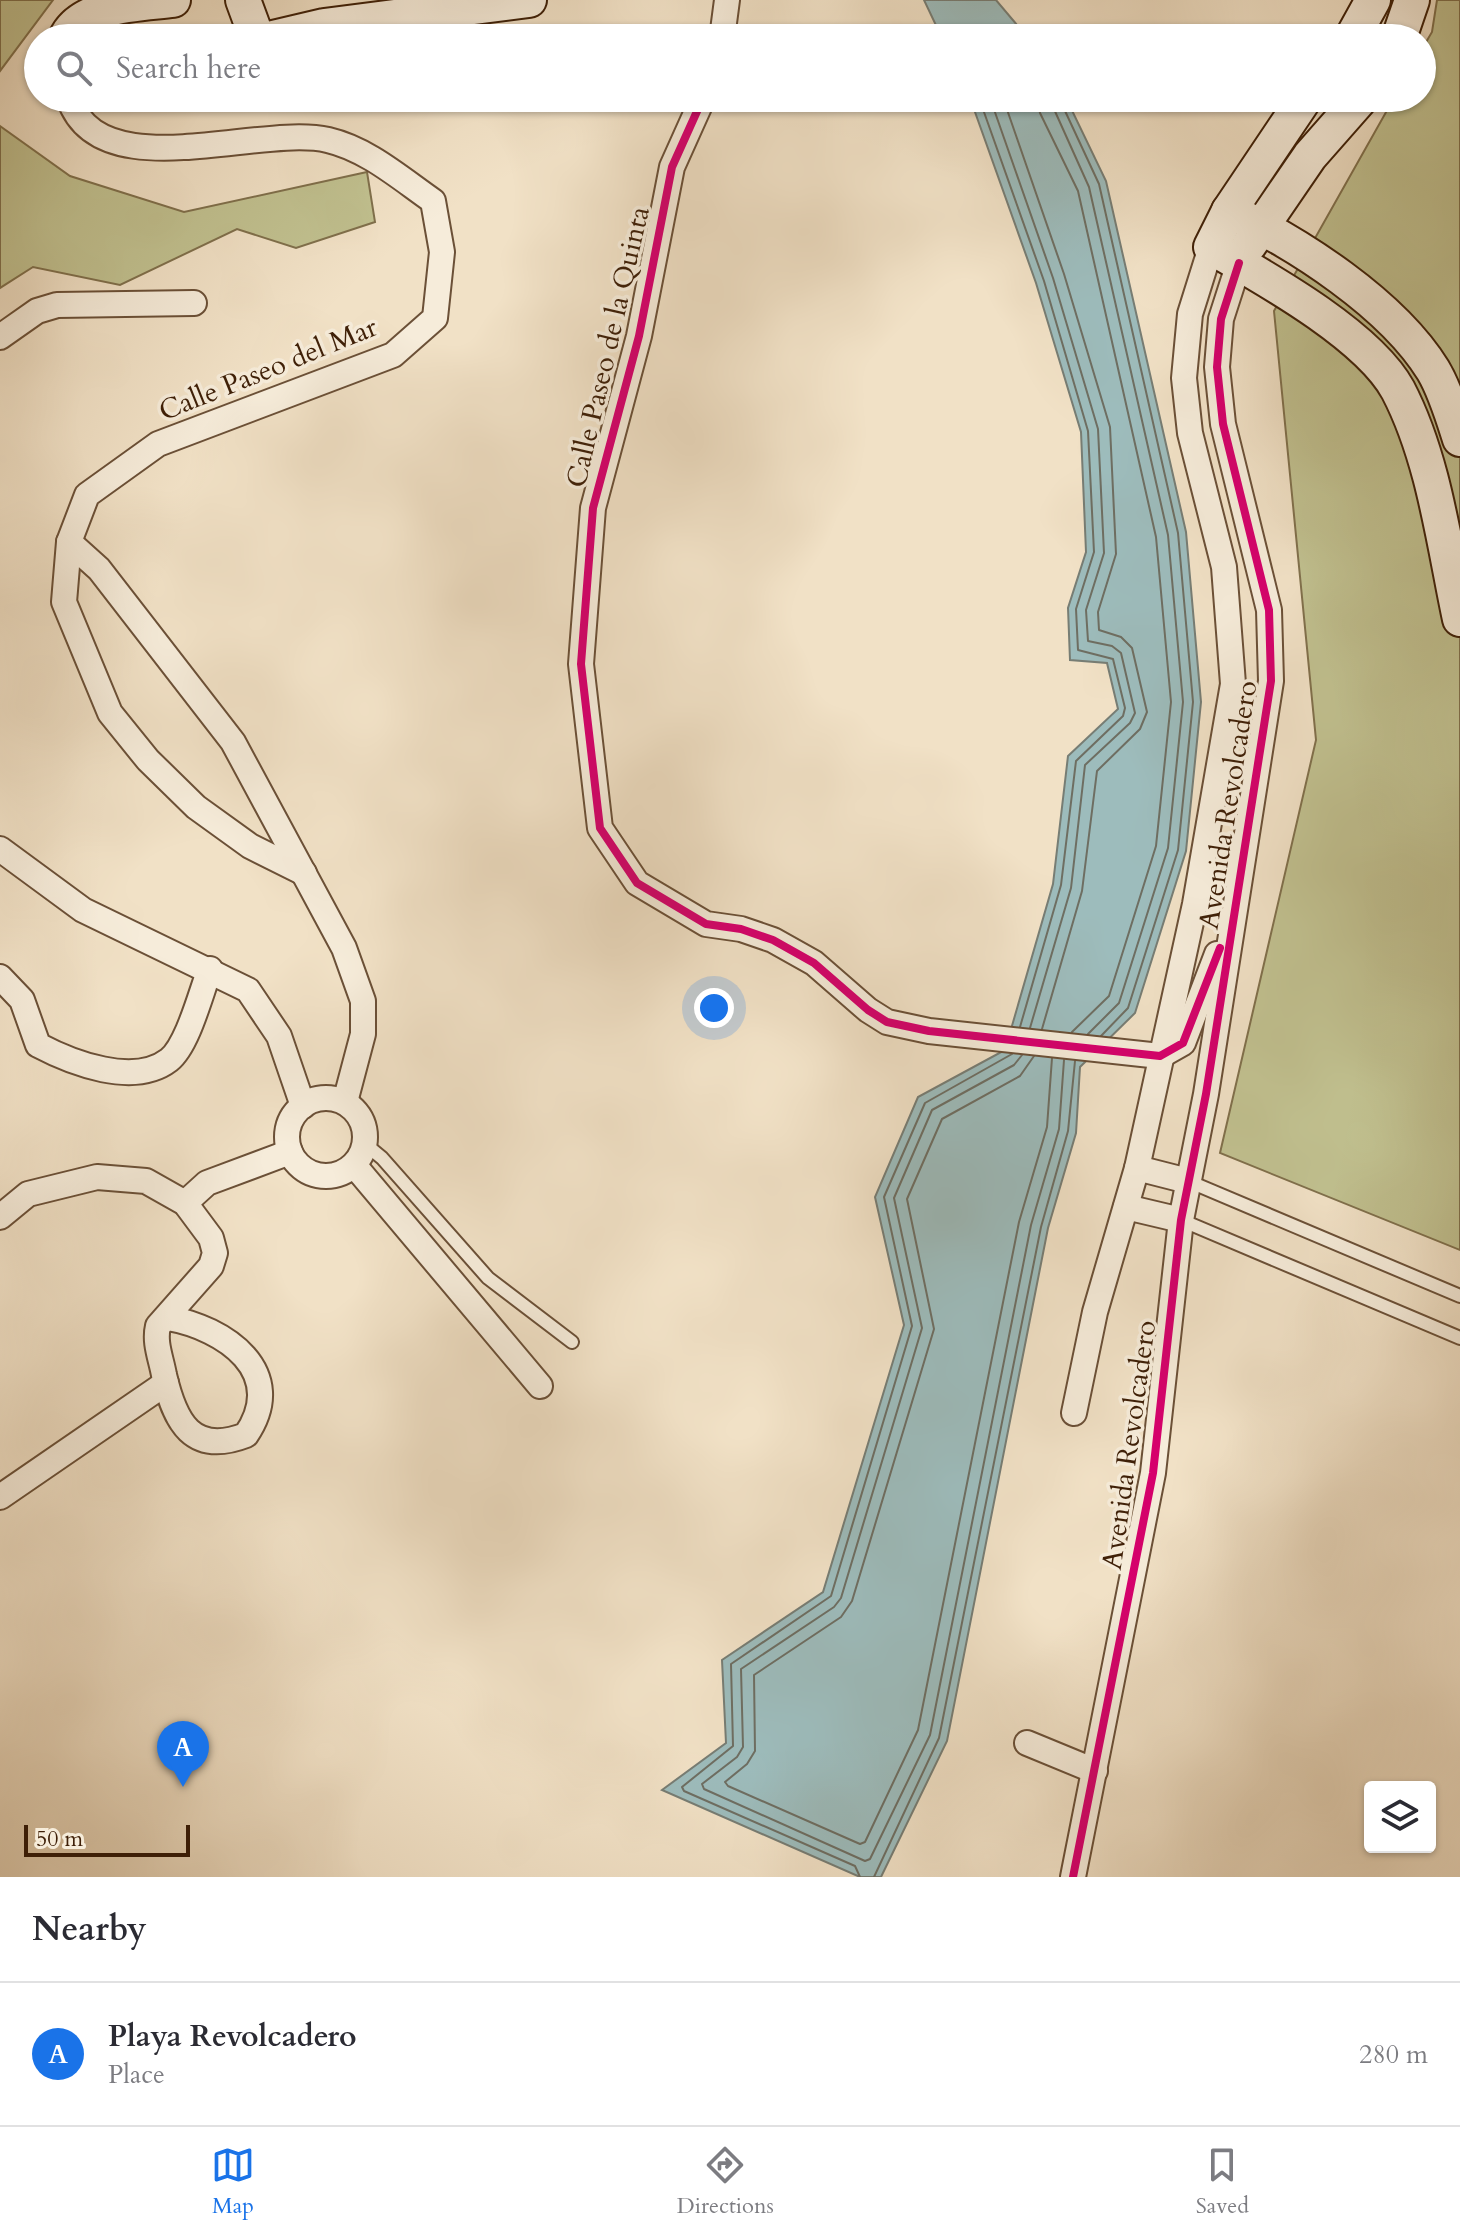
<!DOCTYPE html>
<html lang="en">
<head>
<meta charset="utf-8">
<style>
	body { margin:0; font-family:Cardo,serif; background:#f2f2f3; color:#2b2b33 }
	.controls { position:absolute; right:24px; bottom:24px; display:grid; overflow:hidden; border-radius:8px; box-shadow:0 2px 6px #0004 }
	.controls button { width:72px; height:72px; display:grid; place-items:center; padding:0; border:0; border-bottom:2px solid #e1e1e2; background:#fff; color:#2b2b33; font:40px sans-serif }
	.scale { position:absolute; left:24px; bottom:20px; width:166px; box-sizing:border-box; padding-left:8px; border:4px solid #3e1f07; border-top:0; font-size:22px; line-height:28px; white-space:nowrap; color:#3e1f07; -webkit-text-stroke:6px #f6ecda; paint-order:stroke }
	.you { position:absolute; left:714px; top:1008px; width:28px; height:28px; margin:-20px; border:6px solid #fff; border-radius:50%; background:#1a73e8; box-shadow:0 0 0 12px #1a73e833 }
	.badge { display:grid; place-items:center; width:52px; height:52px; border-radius:50%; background:#1a73e8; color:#fff; font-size:26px; font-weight:700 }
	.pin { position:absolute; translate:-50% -66px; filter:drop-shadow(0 2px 4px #0008) }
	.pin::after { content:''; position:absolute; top:42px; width:28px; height:24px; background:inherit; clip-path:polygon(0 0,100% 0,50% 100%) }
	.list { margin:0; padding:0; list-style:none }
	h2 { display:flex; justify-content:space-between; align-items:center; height:104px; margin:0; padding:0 32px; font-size:34px }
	h2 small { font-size:26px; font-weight:400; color:#7c7c81 }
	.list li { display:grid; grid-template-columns:52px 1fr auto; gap:24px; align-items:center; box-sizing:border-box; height:144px; padding:0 32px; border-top:2px solid #e1e1e2 }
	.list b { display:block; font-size:30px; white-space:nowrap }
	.list p { margin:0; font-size:26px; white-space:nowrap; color:#7c7c81 }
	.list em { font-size:26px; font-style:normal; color:#7c7c81 }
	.icon { flex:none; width:44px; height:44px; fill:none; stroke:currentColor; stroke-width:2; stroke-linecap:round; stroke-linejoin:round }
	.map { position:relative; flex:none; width:1460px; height:1877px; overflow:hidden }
	.search { position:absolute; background:#fff; box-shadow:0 2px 6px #0004; left:24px; right:24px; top:24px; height:88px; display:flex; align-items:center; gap:20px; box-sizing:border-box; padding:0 28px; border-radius:44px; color:#7c7c81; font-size:30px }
	.sheet { height:248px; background:#fff }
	nav { display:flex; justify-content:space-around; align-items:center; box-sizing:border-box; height:112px; border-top:2px solid #e1e1e2; background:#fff; font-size:22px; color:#7c7c81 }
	nav a { display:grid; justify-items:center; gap:4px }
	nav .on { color:#1a73e8 }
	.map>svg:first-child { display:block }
	.green { fill:#c1c190; stroke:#80704c; stroke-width:2 }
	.water { fill:#9dbcbc; stroke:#777d74; stroke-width:2 }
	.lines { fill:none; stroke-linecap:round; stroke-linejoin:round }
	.shore { stroke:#6e6e62; stroke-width:2 }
	.lane-casing { stroke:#6b5037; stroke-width:16 }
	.street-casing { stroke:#6b5037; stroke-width:28 }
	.secondary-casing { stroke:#3e1f07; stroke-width:38 }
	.lane { stroke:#f6ecda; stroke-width:12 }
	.street { stroke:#f6ecda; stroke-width:24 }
	.secondary { stroke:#f6ecda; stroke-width:34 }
	.cycleway-casing { stroke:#f6ecda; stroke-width:13 }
	.cycleway { stroke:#d6006c; stroke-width:8 }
	.labels { text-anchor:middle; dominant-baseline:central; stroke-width:7; stroke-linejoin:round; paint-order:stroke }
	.street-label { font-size:28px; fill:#3e1f07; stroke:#f6ecda }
</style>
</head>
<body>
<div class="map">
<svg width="1460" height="1877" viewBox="0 0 1460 1877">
	<rect width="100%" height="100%" fill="#f1e1c6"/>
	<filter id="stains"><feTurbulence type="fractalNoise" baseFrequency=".0025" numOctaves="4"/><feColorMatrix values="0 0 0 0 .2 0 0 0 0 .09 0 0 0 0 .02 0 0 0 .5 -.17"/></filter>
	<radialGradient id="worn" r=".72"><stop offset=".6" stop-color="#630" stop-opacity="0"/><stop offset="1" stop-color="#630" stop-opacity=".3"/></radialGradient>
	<!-- green -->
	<g class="green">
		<polygon points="0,0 53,0 0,71"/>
		<polygon points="1437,0 1460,0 1460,1250 1220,1153 1316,740 1274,311 1394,98 1422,98 1422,49 1432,32"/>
		<polygon points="0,126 70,176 184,212 367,172 375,222 296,248 237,229 120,285 33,267 0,288"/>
	</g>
	<!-- water -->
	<g class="water">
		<polygon points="924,0 996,0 1028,38 942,38"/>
		<polygon points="970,98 1066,98 1106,181 1186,532 1201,702 1186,851 1135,1013 1080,1067 1076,1133 1048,1228 947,1741 881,1877 860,1877 662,1790 726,1743 722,1660 823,1592 904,1325 875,1197 918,1097 1005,1050 1053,884 1068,756 1118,709 1107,663 1070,660 1068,608 1086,552 1081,432 1036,283"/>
	</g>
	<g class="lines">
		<!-- shore -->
		<g class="shore">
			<polyline points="979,98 1044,281 1088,431 1094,552 1076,609 1078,650 1113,659 1125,708 1123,716 1076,761 1061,885 1020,1027"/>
			<polyline points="990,98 1053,278 1098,429 1104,553 1086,610 1088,641 1112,646 1121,653 1135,713 1130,723 1085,765 1071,888 1030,1028"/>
			<polyline points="1003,98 1064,274 1110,427 1116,554 1098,612 1099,630 1121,637 1132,648 1147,712 1140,729 1097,771 1082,891 1042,1029"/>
			<polyline points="1037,98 1040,113 1078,191 1156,537 1171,702 1156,846 1109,996 1072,1032"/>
			<polyline points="1049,98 1089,187 1168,535 1183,702 1168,848 1119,1003 1088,1034"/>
			<polyline points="1059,98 1099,184 1178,533 1193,702 1178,850 1128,1008 1101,1036"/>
			<polyline points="1022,1055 1014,1065 932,1110 894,1198 922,1328 841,1598 834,1607 741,1669 743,1747 737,1757 702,1784 704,1789 865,1861 870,1859 930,1735 1031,1225 1059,1129 1064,1060"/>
			<polyline points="1034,1056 1020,1076 942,1119 907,1199 934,1329 852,1601 841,1617 754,1675 755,1751 747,1764 725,1782 728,1786 860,1844 865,1842 918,1730 1019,1222 1047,1127 1052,1058"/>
			<polyline points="860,1877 855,1866 684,1791 682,1787 733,1746 731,1664 831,1596 912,1326 884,1197 925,1103 1012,1054"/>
			<polyline points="874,1877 939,1738 1041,1227 1068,1131 1075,1061"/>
		</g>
		<defs>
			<g id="lane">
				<polyline points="365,1144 382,1158 488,1278 572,1342"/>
				<polyline points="1188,1181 1460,1296"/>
				<polyline points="1181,1220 1460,1338"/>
			</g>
			<g id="street">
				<polyline points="722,38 727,0"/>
				<path d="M69 98C99 189 258 124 328 140 367 149 400 178 433 201L442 252 435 318 393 355 158 444 87 495 69 542 64 602 110 713 148 760 196 807 250 846 304 873"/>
				<polyline points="703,98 672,167 639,336 593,508 581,664 600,828 637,883 706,924 741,929 773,940 814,963 868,1010 887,1022 929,1031 1160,1056 1183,1043 1217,954"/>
				<polyline points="0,337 37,311 57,305 194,303"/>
				<polyline points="69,542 99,569 233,742 344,948 363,1001 363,1034 345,1102"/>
				<polyline points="0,849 83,910 248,990 279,1036 303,1106"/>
				<path d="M0 977 22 1000 38 1045C72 1063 134 1087 169 1060 188 1045 201 992 210 969"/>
				<circle cx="326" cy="1137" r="39"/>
				<polyline points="354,1165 540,1386"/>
				<polyline points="1137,1168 1188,1181"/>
				<polyline points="185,1203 207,1183 290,1152"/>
				<polyline points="1126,1207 1181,1220"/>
				<path d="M0 1217 28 1194 97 1177 146 1181 185 1203 211 1238 215 1253 211 1266 158 1326C154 1343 161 1358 164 1375 175 1422 192 1456 246 1435 289 1372 225 1328 168 1318"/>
				<polyline points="1074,1413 1095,1312 1137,1168 1195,904 1233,684 1224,567 1190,433 1184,378 1190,314 1211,247"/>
				<polyline points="0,1497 166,1383"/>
				<polyline points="1027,1743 1095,1771"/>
				<polyline points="1073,1877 1153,1473 1181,1220 1206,1094 1271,681 1269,610 1223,424 1217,367 1221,319 1239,263"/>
			</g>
			<g id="secondary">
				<polyline points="243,0 257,38"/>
				<path d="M66 38C81 4 141 4 173 0"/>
				<polyline points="273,38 324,26 529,0"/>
				<polyline points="1352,38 1373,0"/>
				<polyline points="1399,38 1412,0"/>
				<path d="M1305 98 1229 211 1211 247C1265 278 1368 335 1398 390 1434 459 1444 544 1460 619"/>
				<path d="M1229 211C1298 243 1392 304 1433 370 1445 390 1453 417 1460 439"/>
				<polyline points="1249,245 1310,156 1361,98"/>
			</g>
		</defs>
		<!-- lane casing -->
		<use href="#lane" class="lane-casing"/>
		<!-- street casing -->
		<use href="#street" class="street-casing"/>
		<!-- secondary casing -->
		<use href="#secondary" class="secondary-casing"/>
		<!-- lane -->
		<use href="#lane" class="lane"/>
		<!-- street -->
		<use href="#street" class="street"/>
		<!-- secondary -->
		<use href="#secondary" class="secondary"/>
		<defs>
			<g id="cycleway">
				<polyline points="703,98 672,167 639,336 593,508 581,664 600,828 637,883 706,924 741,929 773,940 814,963 868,1010 887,1022 929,1031 1160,1056 1183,1043 1220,948"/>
				<polyline points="1073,1877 1153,1473 1181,1220 1206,1094 1271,681 1269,610 1223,424 1217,367 1221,319 1239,263"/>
			</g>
		</defs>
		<!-- cycleway casing -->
		<use href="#cycleway" class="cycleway-casing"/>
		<!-- cycleway -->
		<use href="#cycleway" class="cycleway"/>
	</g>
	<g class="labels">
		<!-- street labels -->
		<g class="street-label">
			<text transform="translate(608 347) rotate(-77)">Calle Paseo de la Quinta</text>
			<text transform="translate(268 369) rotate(-22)">Calle Paseo del Mar</text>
			<text transform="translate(1228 805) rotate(-81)">Avenida Revolcadero</text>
			<text transform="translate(1129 1445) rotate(-82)">Avenida Revolcadero</text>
		</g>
	</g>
	<rect width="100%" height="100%" filter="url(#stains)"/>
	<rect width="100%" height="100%" fill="url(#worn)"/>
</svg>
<div class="controls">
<button><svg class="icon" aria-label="layers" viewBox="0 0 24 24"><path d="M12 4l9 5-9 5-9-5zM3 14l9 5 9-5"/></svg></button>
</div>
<div class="scale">50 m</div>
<div class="you"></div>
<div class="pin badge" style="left:183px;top:1787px">A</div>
<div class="search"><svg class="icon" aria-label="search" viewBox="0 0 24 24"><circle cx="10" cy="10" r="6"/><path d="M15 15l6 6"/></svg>Search here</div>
</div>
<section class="sheet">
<h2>Nearby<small></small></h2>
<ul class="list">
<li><span class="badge">A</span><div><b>Playa Revolcadero</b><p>Place</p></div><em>280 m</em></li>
</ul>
</section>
<nav>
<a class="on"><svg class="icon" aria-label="map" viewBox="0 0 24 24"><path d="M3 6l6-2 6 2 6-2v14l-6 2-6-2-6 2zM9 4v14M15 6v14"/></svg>Map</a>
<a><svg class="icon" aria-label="directions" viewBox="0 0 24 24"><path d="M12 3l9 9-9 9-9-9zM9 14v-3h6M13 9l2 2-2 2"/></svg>Directions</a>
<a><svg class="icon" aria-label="saved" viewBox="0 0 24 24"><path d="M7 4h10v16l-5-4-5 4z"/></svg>Saved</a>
</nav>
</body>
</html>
